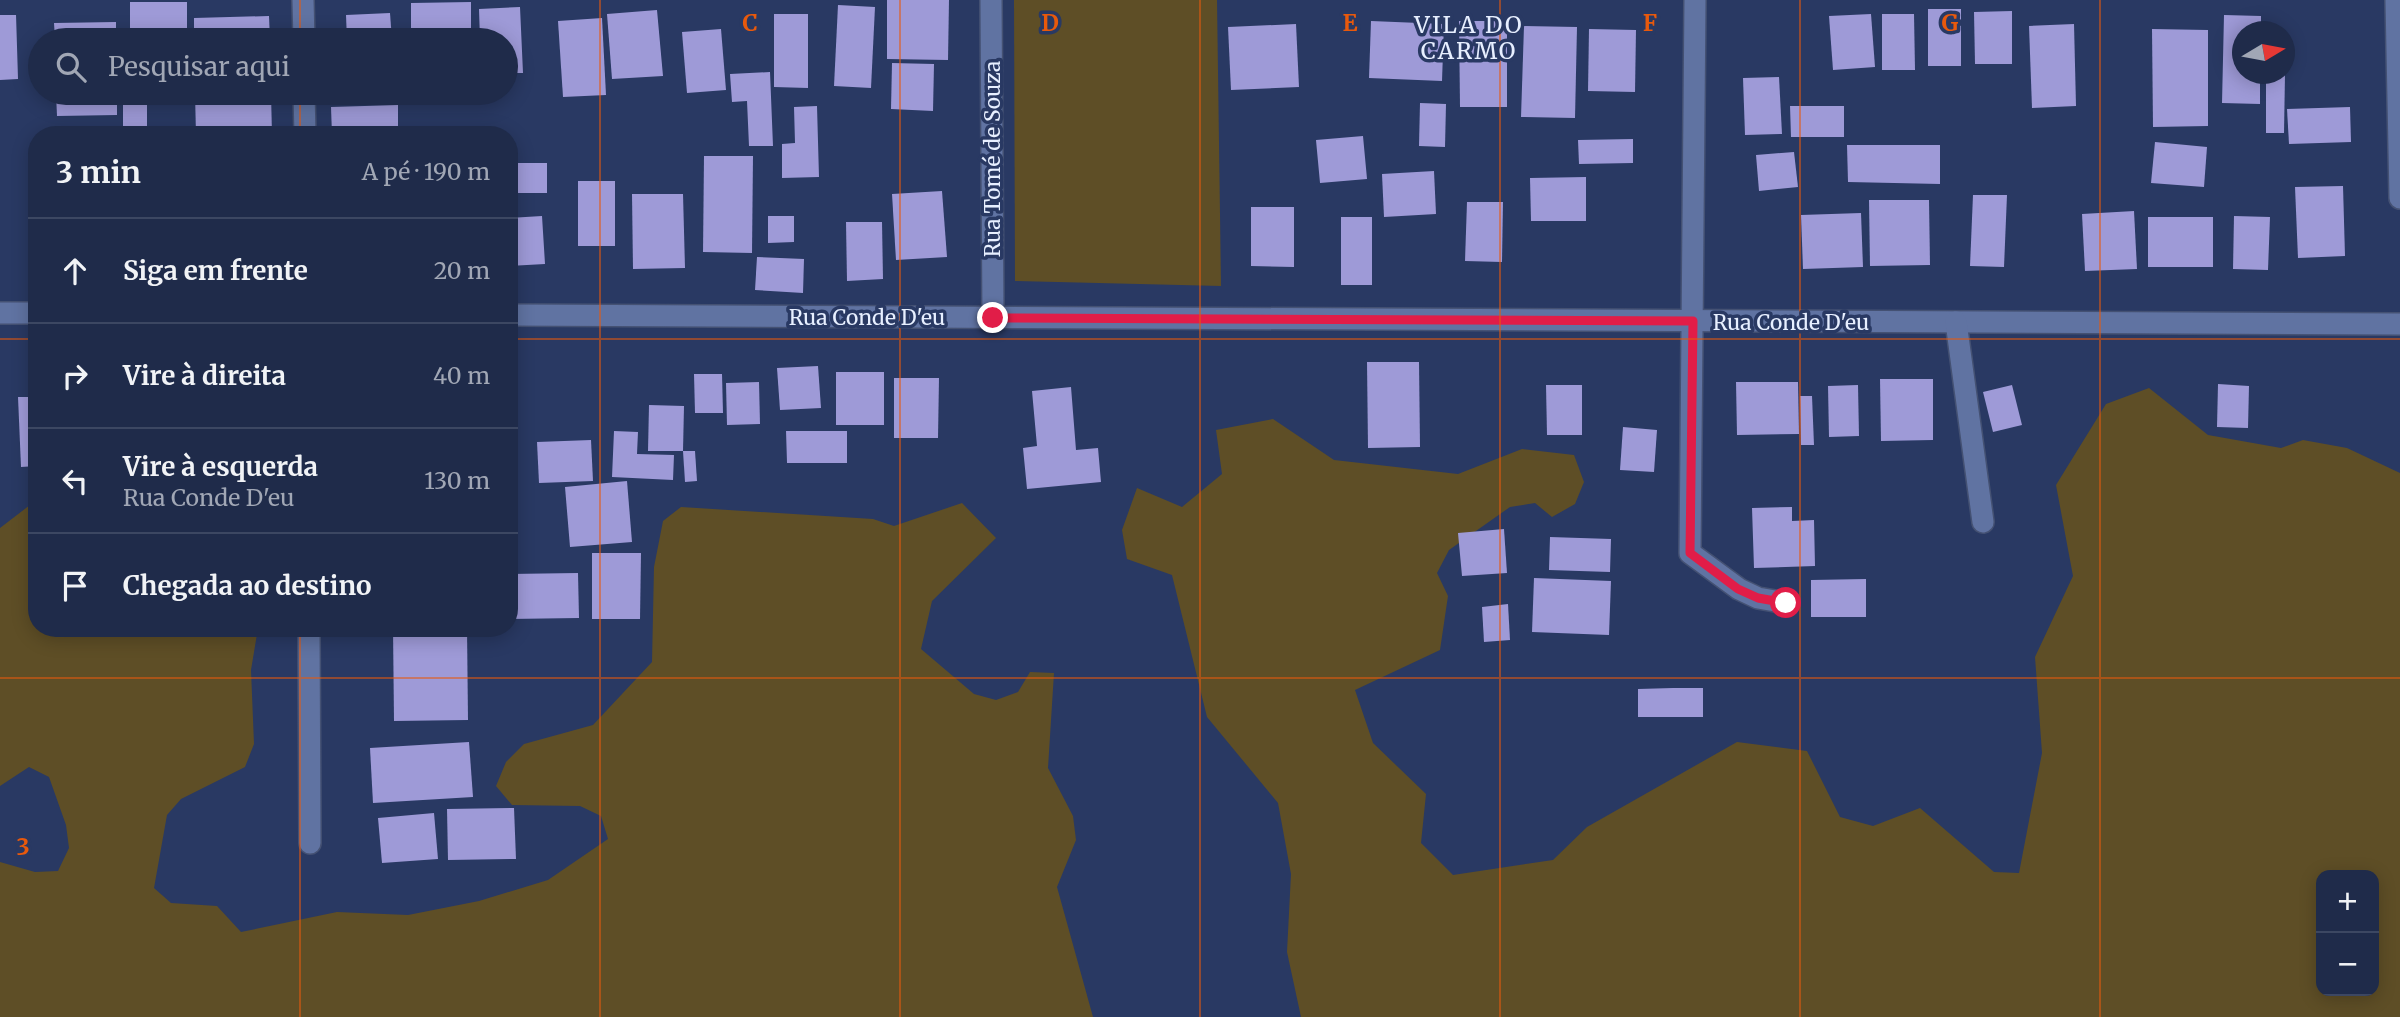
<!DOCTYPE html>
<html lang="pt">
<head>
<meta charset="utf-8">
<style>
	body { margin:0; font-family:Merriweather,serif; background:#273351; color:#f1f3f6 }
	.controls { position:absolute; right:21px; bottom:21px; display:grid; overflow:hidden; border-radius:14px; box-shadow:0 4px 18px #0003 }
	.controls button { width:63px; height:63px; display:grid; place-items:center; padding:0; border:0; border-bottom:2px solid #3c4762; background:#1f2b4a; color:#f1f3f6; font:35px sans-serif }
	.compass { position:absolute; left:2232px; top:21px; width:63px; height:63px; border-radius:50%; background:#1f2b4a; box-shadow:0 4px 18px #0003; rotate:80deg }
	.stop { position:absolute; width:21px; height:21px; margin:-16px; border:5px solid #e11d48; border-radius:50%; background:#fff }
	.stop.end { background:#e11d48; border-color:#fff; box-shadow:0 2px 7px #0008 }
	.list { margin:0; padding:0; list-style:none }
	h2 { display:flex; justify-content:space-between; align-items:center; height:91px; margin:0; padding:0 28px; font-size:30px }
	h2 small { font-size:23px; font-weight:400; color:#a1a7b5 }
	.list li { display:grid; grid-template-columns:46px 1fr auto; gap:21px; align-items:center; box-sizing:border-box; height:105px; padding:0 28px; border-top:2px solid #3c4762 }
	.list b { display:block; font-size:26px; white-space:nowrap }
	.list p { margin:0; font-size:23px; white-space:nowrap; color:#a1a7b5 }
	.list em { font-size:23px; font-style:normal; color:#a1a7b5 }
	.icon { flex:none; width:38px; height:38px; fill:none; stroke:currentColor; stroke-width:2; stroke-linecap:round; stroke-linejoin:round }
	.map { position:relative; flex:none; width:2400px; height:1017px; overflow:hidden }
	.search { position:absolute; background:#1f2b4a; box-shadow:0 4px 18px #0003; left:28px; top:28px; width:490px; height:77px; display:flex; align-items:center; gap:18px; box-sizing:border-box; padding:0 24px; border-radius:38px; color:#a1a7b5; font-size:26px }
	.panel { position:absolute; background:#1f2b4a; box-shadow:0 4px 18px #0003; left:28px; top:126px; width:490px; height:511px; border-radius:28px }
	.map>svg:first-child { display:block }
	.green { fill:#5e4e26; fill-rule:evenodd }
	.building { fill:#9e9ad7 }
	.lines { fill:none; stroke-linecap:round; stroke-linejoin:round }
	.minor-casing { stroke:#445173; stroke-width:24 }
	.minor { stroke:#6073a2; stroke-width:21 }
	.route { stroke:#e11d48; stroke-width:9 }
	.grid { fill:none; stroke:#e8590c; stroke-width:2; stroke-opacity:0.55 }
	.labels { text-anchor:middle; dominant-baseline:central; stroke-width:7; stroke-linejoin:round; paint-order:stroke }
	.street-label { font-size:21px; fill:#e7efff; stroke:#293963 }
	.neighbourhood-label { font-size:23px; letter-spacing:2px; fill:#e7efff; stroke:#293963 }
	.grid-label { font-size:23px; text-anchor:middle; font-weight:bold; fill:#e8590c; stroke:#293963; stroke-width:7; stroke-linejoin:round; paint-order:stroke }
</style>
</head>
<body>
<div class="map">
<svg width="2400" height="1017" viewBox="0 0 2400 1017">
	<rect width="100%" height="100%" fill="#293963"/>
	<!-- green -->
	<g class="green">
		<polygon points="1014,0 1217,0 1221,286 1015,281"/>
		<path d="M2149 388 2208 435 2281 448 2303 440 2347 448 2400 473V1017H1301L1287 952 1291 874 1278 803 1207 717 1172 575 1127 559 1122 530 1137 488 1182 507 1222 474 1216 430 1273 419 1334 460 1458 474 1522 449 1574 455 1584 482 1575 504 1552 517 1535 503 1510 507 1449 550 1437 573 1448 596 1440 650 1355 690 1373 743 1426 794 1421 843 1453 875 1553 860 1587 827 1737 742 1807 751 1840 817 1873 826 1920 808 1994 872 2019 873 2042 753 2035 657 2073 576 2056 485 2106 404ZM2321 875H2374V991H2321Z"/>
		<polygon points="37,503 37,628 258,628 251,670 254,744 245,767 181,799 167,815 154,888 171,903 217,906 241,932 337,912 408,915 479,901 548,880 608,839 601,816 580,806 512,805 496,786 506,762 524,744 593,725 652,662 654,567 663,521 681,507 873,519 894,526 962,503 996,538 932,601 921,649 974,694 996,700 1018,692 1030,672 1054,673 1048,768 1073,816 1076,840 1057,887 1093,1017 0,1017 0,862 35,872 58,871 69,848 66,825 49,777 29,767 0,786 0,528 30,505"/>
	</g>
	<!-- building -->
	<g class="building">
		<polygon points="887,0 949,0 948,60 887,59"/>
		<rect x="130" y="2" width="57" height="38"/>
		<polygon points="471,2 471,40 411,40 411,3"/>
		<polygon points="838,5 875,7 871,88 834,86"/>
		<polygon points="520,7 523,73 506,73 506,40 480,40 479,9"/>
		<rect x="1928" y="9" width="33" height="57"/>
		<polygon points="657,10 663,76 612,79 607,14"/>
		<polygon points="2012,11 2012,64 1975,64 1974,12"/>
		<polygon points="390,13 392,40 347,40 346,15"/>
		<polygon points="774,14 808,14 808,88 774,87"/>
		<polygon points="1871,14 1875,67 1833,70 1829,16"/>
		<polygon points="1882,14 1914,14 1915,70 1882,70"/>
		<polygon points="0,15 16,15 18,79 0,80"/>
		<polygon points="2224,15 2261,16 2261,32 2242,32 2242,74 2260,74 2260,104 2222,103"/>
		<polygon points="269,16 270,40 194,40 194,18"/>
		<polygon points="602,18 606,95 563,97 558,21"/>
		<polygon points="1371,21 1444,24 1442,81 1369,78"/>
		<polygon points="1459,21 1507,21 1507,107 1460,107"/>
		<polygon points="116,22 116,40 55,40 54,23"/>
		<polygon points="1296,24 1299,87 1231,90 1228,27"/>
		<polygon points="2074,24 2076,106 2032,108 2029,26"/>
		<polygon points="1524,26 1577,27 1575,118 1521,117"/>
		<polygon points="721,29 726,90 687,93 682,32"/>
		<polygon points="1589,29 1636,30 1635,92 1588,91"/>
		<polygon points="2152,29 2208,30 2208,126 2153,127"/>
		<polygon points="892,63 934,64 933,111 891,109"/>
		<polygon points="770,72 773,146 749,146 747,101 732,102 730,74"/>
		<polygon points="2266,74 2285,74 2284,133 2266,133"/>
		<polygon points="1779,77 1782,134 1745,135 1743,78"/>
		<polygon points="56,93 117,93 117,115 57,116"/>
		<polygon points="195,93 271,93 272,135 196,135"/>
		<rect x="123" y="95" width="24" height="40"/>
		<polygon points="1420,103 1446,104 1445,147 1419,146"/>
		<polygon points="398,105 398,135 332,135 331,107"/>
		<polygon points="817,106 819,177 782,178 782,144 795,143 794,107"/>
		<polygon points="1790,106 1844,106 1844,137 1791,137"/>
		<polygon points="2350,107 2351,142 2289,144 2287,109"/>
		<polygon points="1363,136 1367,179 1320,183 1316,140"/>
		<polygon points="1633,139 1633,163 1579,164 1578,140"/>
		<polygon points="2155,142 2207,147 2204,187 2151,183"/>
		<polygon points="1847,145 1940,145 1940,184 1848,182"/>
		<polygon points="1794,152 1798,187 1759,191 1756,155"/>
		<polygon points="704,156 753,156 752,253 703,252"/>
		<rect x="509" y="163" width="38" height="30"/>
		<polygon points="1434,171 1436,214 1384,217 1382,174"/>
		<polygon points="1586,177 1586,221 1531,221 1530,178"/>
		<rect x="578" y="181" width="37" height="65"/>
		<polygon points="2343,186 2345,256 2298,258 2295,187"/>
		<polygon points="942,191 947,257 896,260 892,194"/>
		<polygon points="632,194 683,194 685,268 633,269"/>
		<polygon points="30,195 37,195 37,277 32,277"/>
		<polygon points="1973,195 2007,195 2004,267 1970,266"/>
		<polygon points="1869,200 1929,200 1930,265 1870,266"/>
		<polygon points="1467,202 1503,202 1502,262 1465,261"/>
		<polygon points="1251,207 1294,207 1294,267 1251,266"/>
		<polygon points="2134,211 2137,269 2085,271 2082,214"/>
		<polygon points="1861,213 1863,267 1803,269 1801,215"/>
		<polygon points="542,216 545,264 509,266 509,218"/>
		<polygon points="768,216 794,216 794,242 768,243"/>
		<polygon points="2234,216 2270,217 2268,270 2233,269"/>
		<rect x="1341" y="217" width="31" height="68"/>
		<rect x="2148" y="217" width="65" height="50"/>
		<polygon points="846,222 882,222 883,279 847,281"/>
		<polygon points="757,257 804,259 803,293 755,290"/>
		<polygon points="1367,362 1419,362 1420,447 1368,448"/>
		<polygon points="818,366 821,408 780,410 777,368"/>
		<rect x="836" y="372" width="48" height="53"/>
		<polygon points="694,374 722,374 723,413 695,413"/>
		<polygon points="894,378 939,378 938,438 894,438"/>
		<polygon points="1880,379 1933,379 1933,440 1881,441"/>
		<polygon points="759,382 760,424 727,425 726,383"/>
		<polygon points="1736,382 1798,382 1799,434 1737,435"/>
		<polygon points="2218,384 2249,386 2248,428 2217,427"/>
		<polygon points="1546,385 1582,385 1582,435 1547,435"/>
		<polygon points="1858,385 1859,436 1829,437 1828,386"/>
		<polygon points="2012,385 2022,425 1993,432 1983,392"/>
		<polygon points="1071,387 1076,450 1098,448 1101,482 1027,489 1023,448 1037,446 1032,391"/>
		<polygon points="1800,396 1812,396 1814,445 1801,445"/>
		<polygon points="18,397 37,397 37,466 21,467"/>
		<polygon points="649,405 684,406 683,451 648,451"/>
		<polygon points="1623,427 1657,430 1654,472 1620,470"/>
		<polygon points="614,431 638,432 637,454 674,455 673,480 612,477"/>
		<polygon points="786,431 847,431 847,463 787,463"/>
		<polygon points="591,440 593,481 539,483 537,442"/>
		<polygon points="683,451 695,451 697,481 685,482"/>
		<polygon points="627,481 632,542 570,547 565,487"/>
		<polygon points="1792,507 1792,521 1814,520 1815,566 1754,568 1752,508"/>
		<polygon points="1504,529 1507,573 1462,576 1458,533"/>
		<polygon points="1550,537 1611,539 1610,572 1549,570"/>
		<polygon points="592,553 641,553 640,619 592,619"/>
		<polygon points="578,573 579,618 509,619 509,574"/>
		<polygon points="1534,578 1611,581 1609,635 1532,632"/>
		<polygon points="1866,579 1866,617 1811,617 1811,580"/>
		<polygon points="1508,604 1510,640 1484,642 1482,607"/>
		<polygon points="393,628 467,628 468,720 394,721"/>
		<polygon points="1673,688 1703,688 1703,717 1638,717 1638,689"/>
		<polygon points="469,742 473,797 373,803 370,748"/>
		<polygon points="514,808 516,859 448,860 447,809"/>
		<polygon points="434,813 438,859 382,863 378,818"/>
	</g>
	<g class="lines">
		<defs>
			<g id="minor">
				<polyline points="303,0 304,40"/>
				<polyline points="991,0 993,318"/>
				<polyline points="1695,0 1690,553 1739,589 1758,598 1786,603"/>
				<polyline points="2396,0 2400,198"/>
				<polyline points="304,93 305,135"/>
				<polyline points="0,313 37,313"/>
				<polyline points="509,315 2400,324"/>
				<polyline points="1956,322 1983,522"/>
				<polyline points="309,628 310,843"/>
			</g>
		</defs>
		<!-- minor casing -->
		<use href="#minor" class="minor-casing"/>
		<!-- minor -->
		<use href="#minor" class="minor"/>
	</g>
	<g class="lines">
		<!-- route -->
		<polyline class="route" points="993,318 1693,321 1690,553 1738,589 1758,598 1786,603"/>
	</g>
	<!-- grid -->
	<path class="grid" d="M300 0V40M600 0V1017M900 0V1017M1200 0V1017M1500 0V1017M1800 0V1017M2100 0V1017M300 93V135M0 339H37M509 339H2400M300 628V1017M0 678H2400"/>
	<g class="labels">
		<!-- street labels -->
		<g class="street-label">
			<text transform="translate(992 159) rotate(-90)">Rua Tomé de Souza</text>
			<text x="867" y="317">Rua Conde D'eu</text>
			<text x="1791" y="322">Rua Conde D'eu</text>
		</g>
		<!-- neighbourhood labels -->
		<g class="neighbourhood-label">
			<text x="1469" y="24">VILA DO<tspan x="1469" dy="26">CARMO</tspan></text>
		</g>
	</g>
	<g class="grid-label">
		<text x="750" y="31">C</text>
		<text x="1050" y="31">D</text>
		<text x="1350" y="31">E</text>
		<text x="1650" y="31">F</text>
		<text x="1950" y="31">G</text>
		<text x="23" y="855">3</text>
	</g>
</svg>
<div class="controls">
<button>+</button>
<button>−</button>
</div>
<svg class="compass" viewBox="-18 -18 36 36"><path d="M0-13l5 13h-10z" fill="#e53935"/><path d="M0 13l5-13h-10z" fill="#a1a7b5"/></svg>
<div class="stop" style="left:1786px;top:603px"></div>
<div class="stop end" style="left:993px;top:318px"></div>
<div class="search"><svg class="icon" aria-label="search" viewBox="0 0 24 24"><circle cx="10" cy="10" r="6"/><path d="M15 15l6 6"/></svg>Pesquisar aqui</div>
<section class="panel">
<h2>3 min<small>A pé · 190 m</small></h2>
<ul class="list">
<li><svg class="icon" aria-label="ahead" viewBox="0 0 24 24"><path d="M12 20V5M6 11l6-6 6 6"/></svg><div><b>Siga em frente</b></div><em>20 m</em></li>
<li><svg class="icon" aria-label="right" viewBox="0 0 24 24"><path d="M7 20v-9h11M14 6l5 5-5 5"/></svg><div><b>Vire à direita</b></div><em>40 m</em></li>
<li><svg class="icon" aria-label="left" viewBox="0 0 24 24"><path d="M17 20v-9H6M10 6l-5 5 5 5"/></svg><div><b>Vire à esquerda</b><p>Rua Conde D'eu</p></div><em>130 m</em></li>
<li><svg class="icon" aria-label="arrive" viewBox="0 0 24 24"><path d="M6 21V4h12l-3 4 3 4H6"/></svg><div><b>Chegada ao destino</b></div></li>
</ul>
</section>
</div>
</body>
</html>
